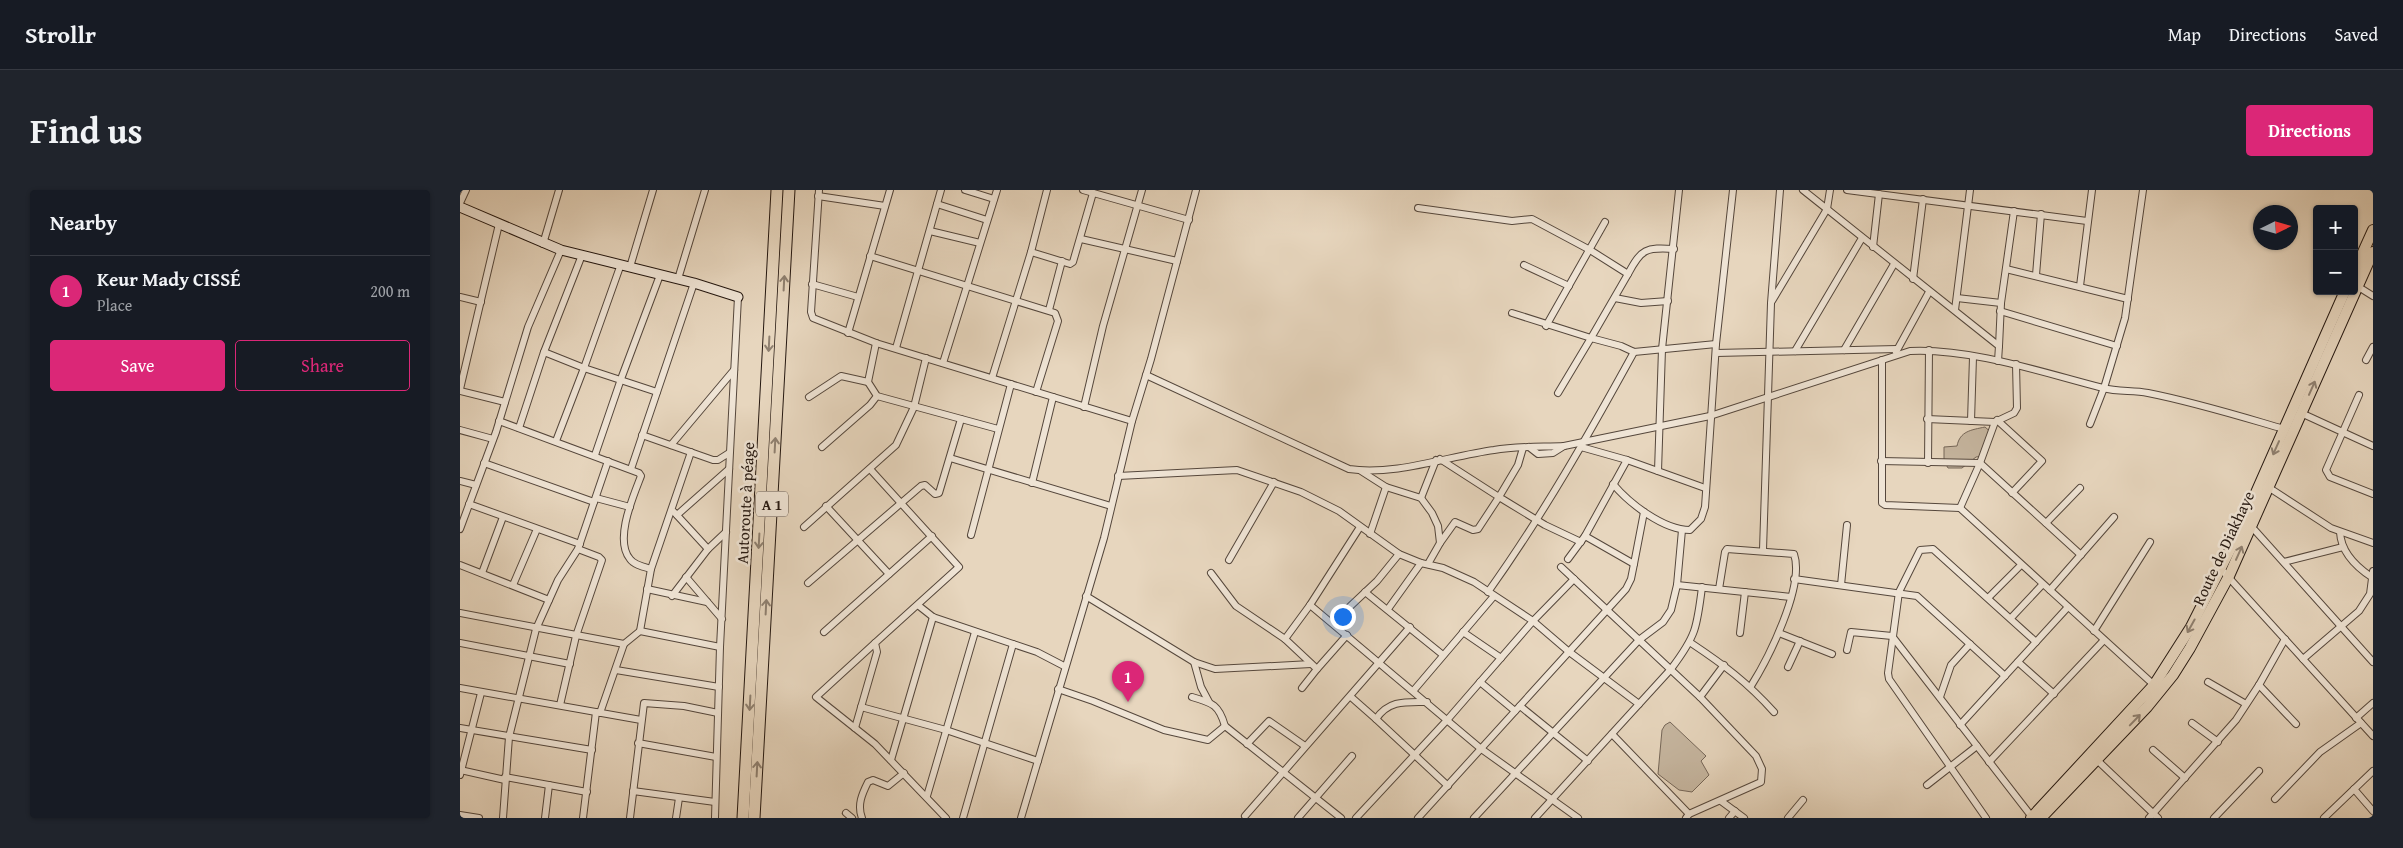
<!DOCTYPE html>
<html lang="en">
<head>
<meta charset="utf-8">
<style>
	body { margin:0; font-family:"Gentium Book Plus",serif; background:#20242c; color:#f1f3f6 }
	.controls { position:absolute; right:15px; top:15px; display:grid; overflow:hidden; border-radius:5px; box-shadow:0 1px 4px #0004 }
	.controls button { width:45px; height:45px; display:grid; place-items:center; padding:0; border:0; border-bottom:1px solid #363941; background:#171b24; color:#f1f3f6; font:25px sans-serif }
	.compass { position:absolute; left:1793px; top:15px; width:45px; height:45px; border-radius:50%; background:#171b24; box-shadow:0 1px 4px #0004; rotate:85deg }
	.you { position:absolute; left:882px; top:426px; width:18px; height:18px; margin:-12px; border:4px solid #fff; border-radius:50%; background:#1a73e8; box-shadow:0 0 0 8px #1a73e833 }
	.badge { display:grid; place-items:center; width:32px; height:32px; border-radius:50%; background:#db2777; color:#fff; font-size:16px; font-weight:700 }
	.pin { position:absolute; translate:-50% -41px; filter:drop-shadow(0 1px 2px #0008) }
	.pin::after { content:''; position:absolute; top:26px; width:18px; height:15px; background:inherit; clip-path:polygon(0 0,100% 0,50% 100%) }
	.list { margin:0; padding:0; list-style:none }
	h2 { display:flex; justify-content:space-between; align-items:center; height:65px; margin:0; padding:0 20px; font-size:21px }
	h2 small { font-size:16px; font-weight:400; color:#9ea1a6 }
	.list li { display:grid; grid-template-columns:32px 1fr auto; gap:15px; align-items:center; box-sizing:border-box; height:70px; padding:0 20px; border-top:1px solid #363941 }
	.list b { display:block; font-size:19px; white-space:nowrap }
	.list p { margin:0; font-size:16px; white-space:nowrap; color:#9ea1a6 }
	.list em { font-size:16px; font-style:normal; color:#9ea1a6 }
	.actions { display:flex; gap:10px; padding:15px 20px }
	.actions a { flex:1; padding:11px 0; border:1px solid #db2777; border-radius:5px; text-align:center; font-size:18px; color:#db2777 }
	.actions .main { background:#db2777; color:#fff }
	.map { position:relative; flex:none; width:1913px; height:628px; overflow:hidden; border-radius:5px }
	header { display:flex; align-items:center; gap:30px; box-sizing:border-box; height:70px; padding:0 25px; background:#171b24; border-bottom:1px solid #363941 }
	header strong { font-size:24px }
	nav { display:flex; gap:28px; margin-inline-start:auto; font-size:18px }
	.intro { display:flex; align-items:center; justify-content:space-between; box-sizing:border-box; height:120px; padding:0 30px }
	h1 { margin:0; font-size:35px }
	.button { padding:12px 22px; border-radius:5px; background:#db2777; color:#fff; font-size:18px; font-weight:700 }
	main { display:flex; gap:30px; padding:0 30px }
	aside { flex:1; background:#171b24; border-radius:5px; box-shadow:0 1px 4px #0004 }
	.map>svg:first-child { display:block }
	.green { fill:#c6b6a0; stroke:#756658 }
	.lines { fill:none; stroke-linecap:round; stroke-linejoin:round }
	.street-casing { stroke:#55473c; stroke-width:8 }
	.secondary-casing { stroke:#241710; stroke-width:11 }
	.primary-casing { stroke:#241710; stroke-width:12 }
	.highway-casing { stroke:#241710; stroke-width:13 }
	.street { stroke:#efe4d5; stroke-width:6 }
	.secondary { stroke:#efe4d5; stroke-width:9 }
	.primary { stroke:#e7d6be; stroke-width:10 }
	.highway { stroke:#e7d6be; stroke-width:11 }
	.oneway { stroke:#8f8070 }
	.labels { text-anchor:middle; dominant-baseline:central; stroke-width:5; stroke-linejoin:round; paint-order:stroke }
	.shield { fill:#efe4d5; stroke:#61544b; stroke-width:1 }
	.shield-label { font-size:15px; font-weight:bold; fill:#241710 }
	.street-label { font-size:16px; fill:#241710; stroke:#efe4d5 }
</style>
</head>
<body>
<header>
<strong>Strollr</strong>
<nav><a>Map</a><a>Directions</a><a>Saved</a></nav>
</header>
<div class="intro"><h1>Find us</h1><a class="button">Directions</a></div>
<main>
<aside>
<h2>Nearby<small></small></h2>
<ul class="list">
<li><span class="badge">1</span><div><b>Keur Mady CISSÉ</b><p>Place</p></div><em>200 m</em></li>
</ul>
<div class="actions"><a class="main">Save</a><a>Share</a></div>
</aside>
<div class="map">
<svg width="1913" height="628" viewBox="0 0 1913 628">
	<rect width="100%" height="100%" fill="#e7d6be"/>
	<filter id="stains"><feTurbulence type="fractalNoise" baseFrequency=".004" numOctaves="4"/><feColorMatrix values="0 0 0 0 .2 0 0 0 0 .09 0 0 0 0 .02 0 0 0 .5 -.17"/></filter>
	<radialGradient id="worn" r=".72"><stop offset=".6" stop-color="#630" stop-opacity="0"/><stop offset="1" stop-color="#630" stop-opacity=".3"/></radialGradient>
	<!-- green -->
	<g class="green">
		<path d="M1525 237 1533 244 1524 266 1516 267 1502 278H1488L1484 271V257L1497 256C1500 241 1511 240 1525 237Z"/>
		<polygon points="1210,532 1246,566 1241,571 1249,585 1232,602 1219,600 1198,584 1202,540 1205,535"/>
	</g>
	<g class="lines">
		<defs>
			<g id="street">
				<polyline points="359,0 351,122 353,128 416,153 672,231"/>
				<polyline points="505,0 534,9"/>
				<polyline points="623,0 729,30"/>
				<polyline points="1343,0 1539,156 1538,171"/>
				<polyline points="1387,0 1627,31"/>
				<polyline points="358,6 425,16"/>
				<polyline points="0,13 6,0"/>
				<polyline points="477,14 527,30"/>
				<polyline points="958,18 1052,31 1072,29 1130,60 1168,84 1131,148 1161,156 1174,162 1256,154"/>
				<polyline points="470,41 520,53"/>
				<polyline points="621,49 717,71"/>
				<polyline points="83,54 99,0"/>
				<polyline points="1413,57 1419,4"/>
				<polyline points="571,62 610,74 613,72 633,3"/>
				<polyline points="410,66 595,123 598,131 576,202"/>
				<polyline points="1064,75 1109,96"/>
				<polyline points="170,77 193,0"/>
				<polyline points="1546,79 1668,109"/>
				<path d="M1168 84C1181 59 1186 57 1214 59"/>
				<polyline points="1576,85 1581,24"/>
				<polyline points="218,89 245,0"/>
				<polyline points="1453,89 1463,9"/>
				<polyline points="352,94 398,107"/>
				<polyline points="1620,96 1632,0"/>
				<polyline points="1897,96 1913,106"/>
				<polyline points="0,107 21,112"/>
				<polyline points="1155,108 1181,113 1208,111"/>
				<polyline points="1497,108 1541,113"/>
				<polyline points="1312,111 1367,19 1370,0"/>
				<polyline points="589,120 602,71"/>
				<polyline points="1495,120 1510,0"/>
				<polyline points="1540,121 1657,156"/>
				<polyline points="1052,123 1131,148 1098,203"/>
				<polyline points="1086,136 1145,32"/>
				<polyline points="388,143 430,0"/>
				<polyline points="416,153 408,192 417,206 538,239"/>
				<polyline points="1539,156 1541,113 1554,21"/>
				<polyline points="436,158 481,0"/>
				<polyline points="1384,160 1434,74"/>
				<polyline points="1335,161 1402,48"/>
				<polyline points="84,162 124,178 197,202"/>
				<polyline points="1436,162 1469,102"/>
				<polyline points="1256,163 1437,159"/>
				<polyline points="1422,170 1422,313 1425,315 1500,318 1694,495"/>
				<polyline points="1906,170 1913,157"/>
				<polyline points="483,173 537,0"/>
				<path d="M686 185 889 279C935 286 989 266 1034 260 1057 256 1081 257 1104 256"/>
				<polyline points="532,188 571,62 587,0"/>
				<polyline points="0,199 39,34"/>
				<polyline points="0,201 45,212"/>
				<polyline points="1899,205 1866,280 1870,287 1913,304"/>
				<polyline points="349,207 381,186 408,192"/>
				<polyline points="624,217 643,136 682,0"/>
				<polyline points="1841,223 1913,256"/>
				<polyline points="1467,229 1535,232"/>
				<polyline points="1537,230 1582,271 1552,303"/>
				<path d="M39 231 179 283 181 286C173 307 154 350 170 369 174 375 184 377 191 379"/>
				<polyline points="1511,231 1513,167"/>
				<polyline points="1630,234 1644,198 1665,128 1683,0"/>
				<polyline points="59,238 84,162 122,65"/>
				<polyline points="0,240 33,249"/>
				<polyline points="182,245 253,270 258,270 269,263"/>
				<polyline points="96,251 124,178 161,74"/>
				<polyline points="211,255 274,180"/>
				<polyline points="362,257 410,215 417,206"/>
				<path d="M1069 257 1078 264 1093 263 1104 256 1250 226 1450 161C1511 158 1584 183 1643 198 1658 202 1673 200 1688 203 1734 212 1779 226 1824 239"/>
				<polyline points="1121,257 1167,270 1245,298"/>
				<polyline points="1063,258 1058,275 1039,307 1085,335 1121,352"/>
				<polyline points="135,265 161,189 200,85"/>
				<polyline points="490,268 651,316"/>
				<polyline points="1421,271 1520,273 1621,365"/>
				<polyline points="24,273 134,312"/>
				<polyline points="1468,273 1469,160"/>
				<polyline points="171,279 234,93"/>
				<polyline points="901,281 926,297 961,308 972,323 978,336 980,353 995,332 1013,340 1018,339 1039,307 980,269"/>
				<polyline points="1198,281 1202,159 1219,0"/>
				<polyline points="658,286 777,280 841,302 879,321 939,364 961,373 983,378 1014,392 1073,431 1108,461 1179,514"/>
				<polyline points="0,291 16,295"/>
				<polyline points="572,293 593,207"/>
				<path d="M1153 294C1169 313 1203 340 1230 340L1241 329 1245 317 1256 154 1273 0"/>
				<polyline points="1808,297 1871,338 1913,353"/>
				<polyline points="136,308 170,317"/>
				<polyline points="961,308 976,270"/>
				<polyline points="9,314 120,354"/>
				<polyline points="366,316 429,384"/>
				<polyline points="1500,318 1520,273 1535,232 1554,223 1557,218 1556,174"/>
				<polyline points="214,322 248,359"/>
				<polyline points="217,325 269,279"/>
				<polyline points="1586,333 1620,298"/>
				<polyline points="1791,336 1913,472"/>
				<polyline points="344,337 436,255 454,217 466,168"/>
				<polyline points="0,339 36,242 68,137 101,60"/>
				<path d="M1880 342C1881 363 1896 377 1913 388"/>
				<polyline points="910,344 926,297"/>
				<polyline points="511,345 551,194"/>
				<polyline points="1125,346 1174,374 1184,322"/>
				<polyline points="1303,360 1311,113 1320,0"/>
				<polyline points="1108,369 1125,346 1167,270"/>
				<polyline points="769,370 814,292"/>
				<polyline points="1824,372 1883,357"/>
				<polyline points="968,374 980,353"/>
				<polyline points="0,375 89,410"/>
				<polyline points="1101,377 1240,507"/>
				<polyline points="1761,379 1913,546"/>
				<polyline points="22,383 43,327"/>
				<polyline points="751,383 776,416 825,449 857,479 887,445"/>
				<polyline points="226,387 262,429"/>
				<polyline points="1334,389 1457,406 1545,486"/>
				<polyline points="348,393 461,296 465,295 475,304 479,303 501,229"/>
				<polyline points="53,395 77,339"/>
				<polyline points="1217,395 1331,407"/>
				<polyline points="1381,395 1387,335"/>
				<polyline points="187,399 247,412"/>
				<path d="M1259 399 1265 362 1267 359 1334 364C1345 396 1308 469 1291 496"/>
				<polyline points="1590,400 1654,327"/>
				<polyline points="905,402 983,465"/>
				<path d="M1028 402C1083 325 1129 244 1174 162"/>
				<polyline points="212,406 248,359 266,342"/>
				<polyline points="626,406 734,472 755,479 851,474"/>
				<polyline points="1529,407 1561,375"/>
				<polyline points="850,415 1020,558 1118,628"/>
				<polyline points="459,416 473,427 577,462 604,476"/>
				<polyline points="928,419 961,373"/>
				<polyline points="0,423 164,454"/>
				<polyline points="1551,428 1582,395"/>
				<polyline points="880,438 882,424 917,391 939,364"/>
				<polyline points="180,441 260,457"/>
				<polyline points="1634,441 1690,352"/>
				<polyline points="364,442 472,346"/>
				<polyline points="1003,442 1041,468"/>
				<polyline points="1280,443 1285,402"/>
				<polyline points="1319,443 1372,464"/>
				<polyline points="825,449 850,415 900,337"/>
				<polyline points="0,453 110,474"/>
				<polyline points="415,453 356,507 415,554 486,628"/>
				<path d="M1231 453C1264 475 1287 492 1314 522"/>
				<polyline points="1387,460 1391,442 1432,446 1572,627"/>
				<polyline points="1843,469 1899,421 1910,404 1913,381"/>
				<polyline points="734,472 741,497 749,512"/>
				<polyline points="1558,472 1594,504"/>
				<polyline points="1328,477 1340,451"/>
				<polyline points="156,480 259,497"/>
				<polyline points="1020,492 1055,521"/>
				<polyline points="1748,492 1786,514"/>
				<polyline points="1799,495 1836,534"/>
				<polyline points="0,498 181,530"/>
				<polyline points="842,498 857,479"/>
				<polyline points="598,499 633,511 704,540 748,550 765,536"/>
				<polyline points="954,500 1034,406"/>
				<path d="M732 507C753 513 759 515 765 536L881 628"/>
				<path d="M891 507 916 529C929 510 945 512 967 512"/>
				<polyline points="1480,507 1491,475 1510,454"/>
				<polyline points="100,515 116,446 142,370 139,367 118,359"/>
				<polyline points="1060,516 1128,571"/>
				<polyline points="401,517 486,540 578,571"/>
				<polyline points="140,523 164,454 180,441 191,379 231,262"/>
				<polyline points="1896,528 1913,513"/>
				<polyline points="916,529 988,596"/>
				<polyline points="1732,533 1758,552"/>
				<polyline points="1500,535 1608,417"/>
				<polyline points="0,538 132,560"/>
				<polyline points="395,538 417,462 415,453 499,377 410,279"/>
				<polyline points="1152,544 1229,624"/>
				<polyline points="178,553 256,567"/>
				<polyline points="787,554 809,531 845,556"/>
				<polyline points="1693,560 1725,588"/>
				<polyline points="431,570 473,427"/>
				<polyline points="1637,570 1698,628"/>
				<polyline points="1529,572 1644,450"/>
				<polyline points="0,580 45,590"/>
				<polyline points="0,585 21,503"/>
				<polyline points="45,587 127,602"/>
				<polyline points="1467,595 1517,556"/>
				<polyline points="1894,599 1913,621"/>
				<polyline points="173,601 255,612"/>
				<polyline points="467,606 515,442"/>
				<polyline points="1815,609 1860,562 1901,533"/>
				<polyline points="1261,611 1284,628"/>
				<polyline points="386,623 392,628"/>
				<polyline points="0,625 19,628"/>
				<polyline points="785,626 950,437"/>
				<polyline points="43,628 49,547 76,439 98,390 118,359 148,271"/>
				<polyline points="85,628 89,595"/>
				<polyline points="123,628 136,522"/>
				<polyline points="170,628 184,513 224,516 258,523"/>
				<polyline points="216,628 219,608"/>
				<polyline points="255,628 260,457 278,107"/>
				<path d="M402 628C397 615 402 604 408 592L413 590 428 596 444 583"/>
				<polyline points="503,628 553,454"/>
				<polyline points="561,628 644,348 672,231 691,169 736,0"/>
				<polyline points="838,628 892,566"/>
				<polyline points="896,628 988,529 1073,431 1114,389"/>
				<polyline points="958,628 1166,399 1171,389 1174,374"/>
				<polyline points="1014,628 1179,450 1203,432 1211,420 1217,395 1222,340"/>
				<path d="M1075 628 1211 479C1236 446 1237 438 1242 397"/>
				<polyline points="1226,628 1229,624 1301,592 1302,579 1296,566 1240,507 1264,475"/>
				<polyline points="1269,628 1275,621"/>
				<polyline points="1328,628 1343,610"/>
				<polyline points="1526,628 1429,489 1428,483 1439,402 1460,360 1473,359 1576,452"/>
				<polyline points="1689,628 1776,530 1799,495 1825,449"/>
				<polyline points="1754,628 1799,581"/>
				<polyline points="1864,628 1913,581"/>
			</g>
			<polyline id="secondary" points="0,17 101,60 234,93 278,107"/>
			<g id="primary">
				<polyline points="1894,82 1913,40"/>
				<polyline points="1571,628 1694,495 1731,437 1776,348 1885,101"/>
				<polyline points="1581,628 1687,517 1713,485 1730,458 1769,386 1913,62"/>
			</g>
			<g id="highway">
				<polyline points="283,628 317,0"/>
				<polyline points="294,628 329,0"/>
			</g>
		</defs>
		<!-- street casing -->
		<use href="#street" class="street-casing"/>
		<!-- secondary casing -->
		<use href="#secondary" class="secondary-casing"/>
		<!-- primary casing -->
		<use href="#primary" class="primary-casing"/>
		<!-- highway casing -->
		<use href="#highway" class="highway-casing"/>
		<!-- street -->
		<use href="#street" class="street"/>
		<!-- secondary -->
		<use href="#secondary" class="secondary"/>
		<!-- primary -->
		<use href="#primary" class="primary"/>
		<!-- highway -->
		<use href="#highway" class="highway"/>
	</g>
	<!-- one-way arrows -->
	<defs><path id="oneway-shaft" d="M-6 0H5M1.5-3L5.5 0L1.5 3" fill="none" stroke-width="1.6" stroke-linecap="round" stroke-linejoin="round" transform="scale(1.25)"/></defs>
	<g class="oneway">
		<use href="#oneway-shaft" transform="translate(324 93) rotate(-87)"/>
		<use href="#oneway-shaft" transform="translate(309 154) rotate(93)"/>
		<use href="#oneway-shaft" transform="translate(1852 198) rotate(-66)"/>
		<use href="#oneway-shaft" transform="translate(315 255) rotate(-87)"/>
		<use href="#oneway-shaft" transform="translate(1816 258) rotate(114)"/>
		<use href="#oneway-shaft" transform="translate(299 351) rotate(93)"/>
		<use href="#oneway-shaft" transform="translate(1779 363) rotate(-66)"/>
		<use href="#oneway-shaft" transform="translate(306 417) rotate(-87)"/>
		<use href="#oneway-shaft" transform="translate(1731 436) rotate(119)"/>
		<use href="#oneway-shaft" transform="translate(290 513) rotate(93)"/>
		<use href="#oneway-shaft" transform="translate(1675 530) rotate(-46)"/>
		<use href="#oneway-shaft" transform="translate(297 579) rotate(-87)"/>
	</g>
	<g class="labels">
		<!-- shield labels -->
		<rect class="shield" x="296" y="301.5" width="32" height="25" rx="4"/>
		<g class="shield-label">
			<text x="312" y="314">A 1</text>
		</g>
		<!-- street labels -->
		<g class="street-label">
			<text transform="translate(285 313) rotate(-87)">Autoroute à péage</text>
			<text transform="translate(1763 358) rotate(-65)">Route de Diakhaye</text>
		</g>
	</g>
	<rect width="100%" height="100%" filter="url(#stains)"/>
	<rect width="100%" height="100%" fill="url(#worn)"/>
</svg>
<div class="controls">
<button>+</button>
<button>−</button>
</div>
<svg class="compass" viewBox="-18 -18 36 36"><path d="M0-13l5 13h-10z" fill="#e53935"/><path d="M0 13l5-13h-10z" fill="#9ea1a6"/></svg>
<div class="you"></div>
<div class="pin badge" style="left:668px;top:512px">1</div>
</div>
</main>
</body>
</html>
